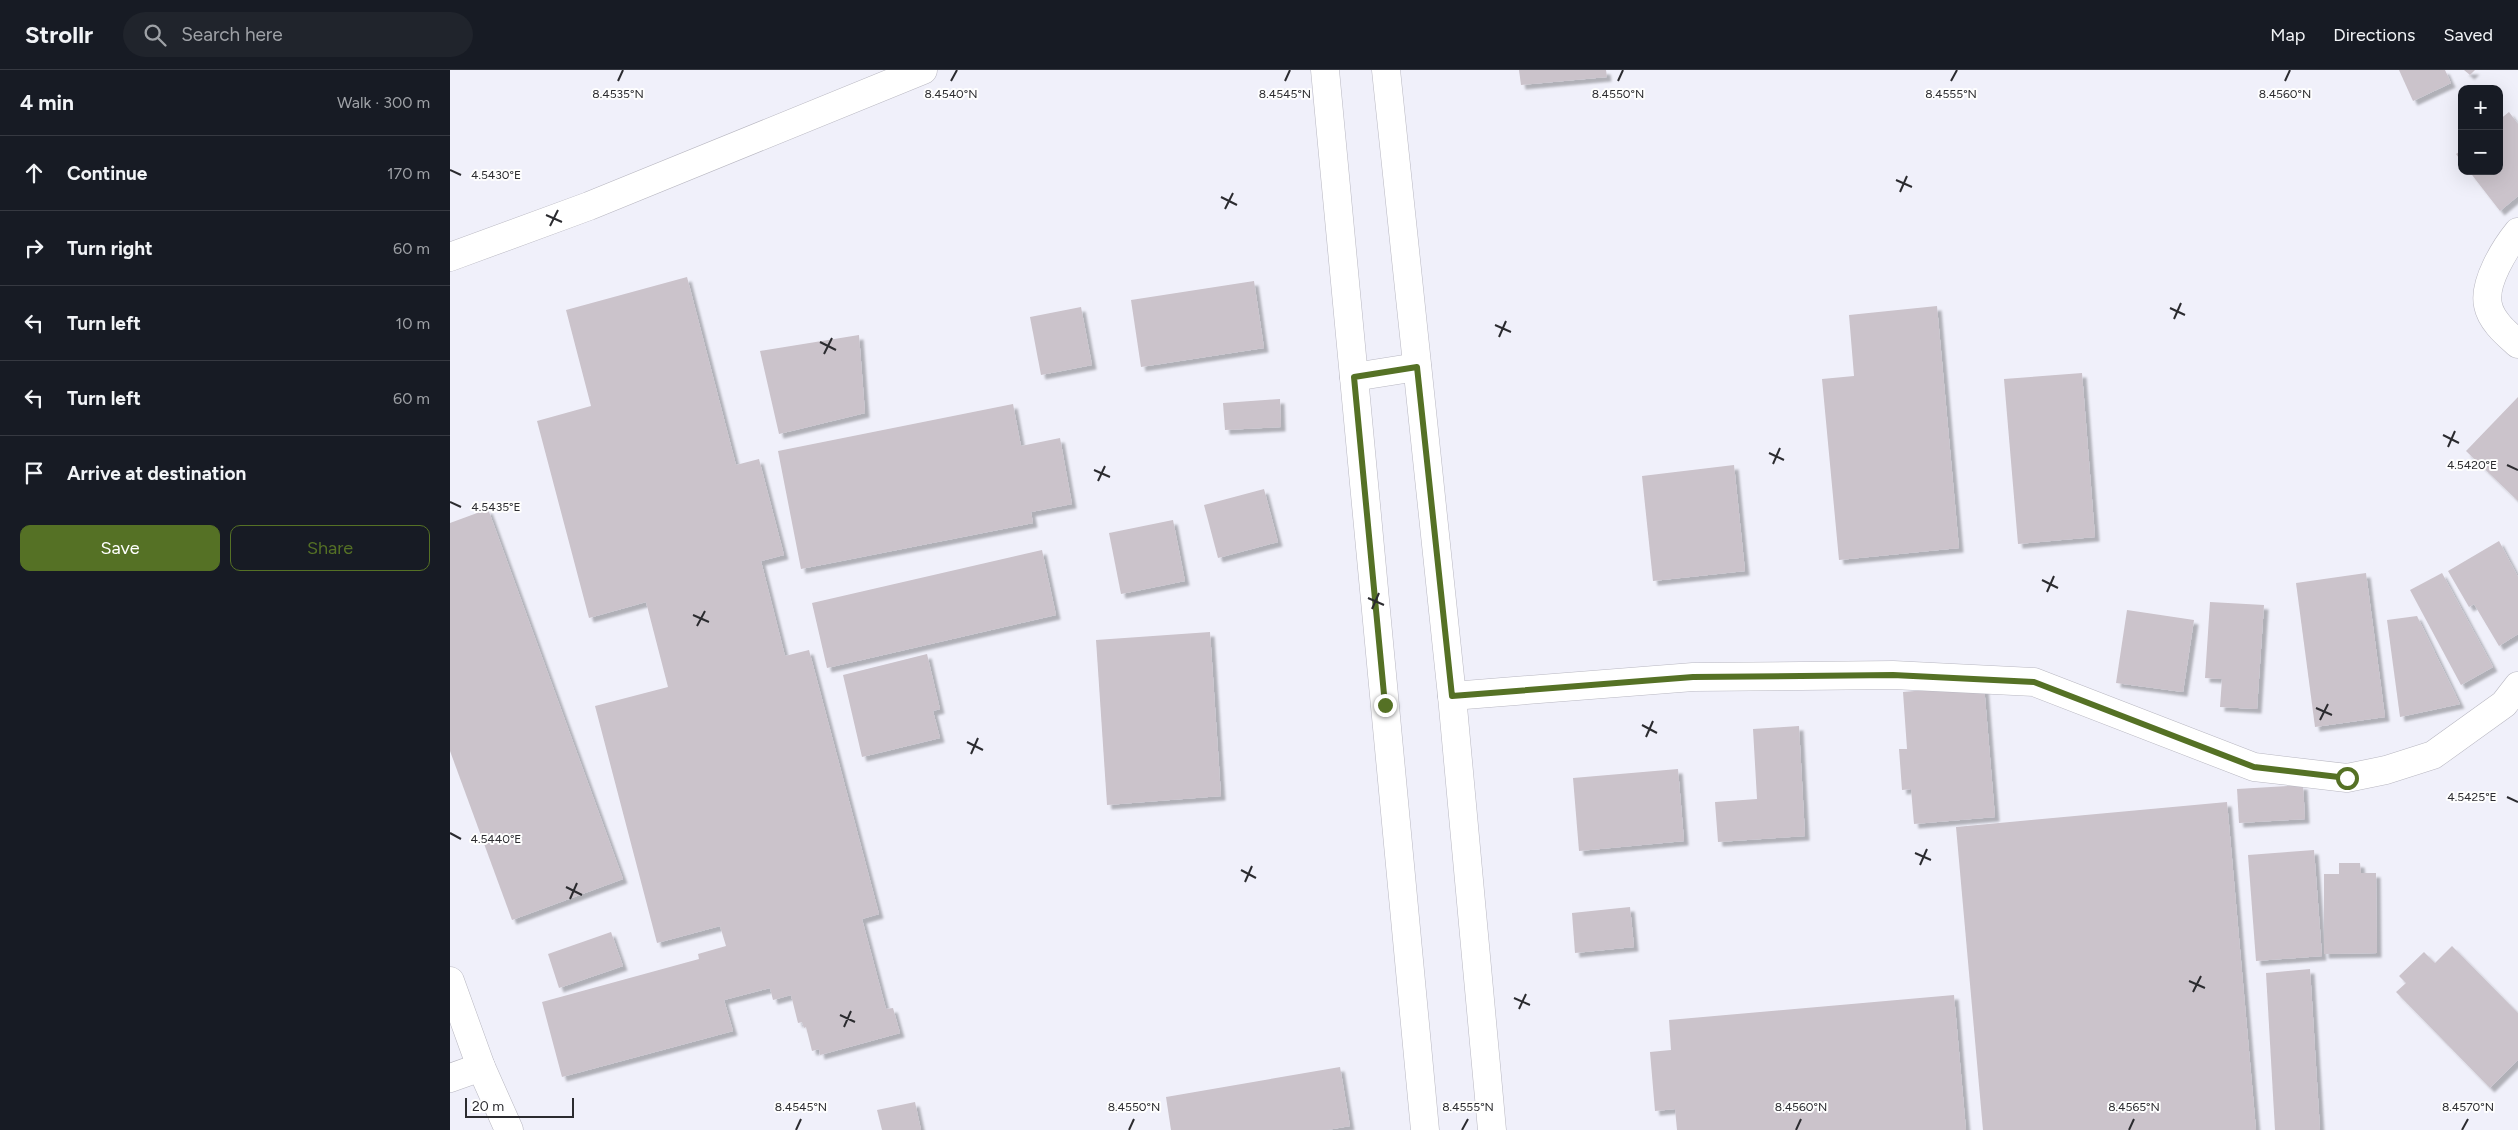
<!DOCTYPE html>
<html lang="en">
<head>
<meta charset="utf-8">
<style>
	body { margin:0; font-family:Figtree,sans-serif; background:#20242c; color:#f1f3f6 }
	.controls { position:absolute; right:15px; top:15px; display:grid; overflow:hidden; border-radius:10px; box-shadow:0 5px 20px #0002 }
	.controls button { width:45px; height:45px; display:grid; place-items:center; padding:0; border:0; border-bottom:1px solid #363941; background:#171b24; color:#f1f3f6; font:25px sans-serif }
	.scale { position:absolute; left:15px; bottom:12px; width:109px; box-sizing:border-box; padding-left:5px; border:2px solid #2b2b2f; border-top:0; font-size:14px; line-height:18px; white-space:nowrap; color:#2b2b2f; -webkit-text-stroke:4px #fefefe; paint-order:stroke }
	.stop { position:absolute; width:15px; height:15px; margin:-11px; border:4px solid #557125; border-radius:50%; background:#fff }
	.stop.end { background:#557125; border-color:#fff; box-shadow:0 1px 5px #0008 }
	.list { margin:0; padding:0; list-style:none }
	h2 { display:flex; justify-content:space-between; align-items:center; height:65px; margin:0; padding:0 20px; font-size:21px }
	h2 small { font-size:16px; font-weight:400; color:#9ea1a6 }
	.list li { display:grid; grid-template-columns:32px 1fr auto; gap:15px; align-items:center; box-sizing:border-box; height:75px; padding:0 20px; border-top:1px solid #363941 }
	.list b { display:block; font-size:19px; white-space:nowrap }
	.list em { font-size:16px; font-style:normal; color:#9ea1a6 }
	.actions { display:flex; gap:10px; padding:15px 20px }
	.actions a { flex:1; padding:11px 0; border:1px solid #557125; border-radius:10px; text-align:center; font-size:18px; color:#557125 }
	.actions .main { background:#557125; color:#fff }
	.icon { flex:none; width:28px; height:28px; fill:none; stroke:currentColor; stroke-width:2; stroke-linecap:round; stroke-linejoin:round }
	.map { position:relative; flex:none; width:2068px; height:1060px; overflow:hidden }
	header { display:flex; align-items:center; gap:30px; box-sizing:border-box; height:70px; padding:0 25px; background:#171b24; border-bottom:1px solid #363941 }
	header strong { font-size:24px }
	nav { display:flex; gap:28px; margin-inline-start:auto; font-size:18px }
	.search { width:350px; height:45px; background:#20242c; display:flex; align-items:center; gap:12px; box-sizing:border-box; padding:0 18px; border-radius:28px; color:#9ea1a6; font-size:19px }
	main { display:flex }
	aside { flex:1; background:#171b24 }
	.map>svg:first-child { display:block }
	.building { fill:#cbc3cb; filter:url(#shadow) }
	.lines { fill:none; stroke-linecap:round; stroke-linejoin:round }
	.minor-casing { stroke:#b8b7c1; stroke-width:29 }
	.major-casing { stroke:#b8b7c1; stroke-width:29 }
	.minor { stroke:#fff; stroke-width:28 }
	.major { stroke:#fff; stroke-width:28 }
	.route { stroke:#557125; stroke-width:6 }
	.ticks { fill:none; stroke:#2b2b2f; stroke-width:2 }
	.ticks-label { font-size:12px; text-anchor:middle; fill:#2b2b2f; stroke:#fefefe; stroke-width:4; stroke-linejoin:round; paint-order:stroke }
</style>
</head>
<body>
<header>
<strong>Strollr</strong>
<div class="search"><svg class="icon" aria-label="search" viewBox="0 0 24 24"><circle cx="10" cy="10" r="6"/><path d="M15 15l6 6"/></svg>Search here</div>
<nav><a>Map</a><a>Directions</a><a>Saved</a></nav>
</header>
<main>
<aside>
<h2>4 min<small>Walk · 300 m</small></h2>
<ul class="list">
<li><svg class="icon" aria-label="ahead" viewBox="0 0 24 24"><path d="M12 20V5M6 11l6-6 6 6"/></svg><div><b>Continue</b></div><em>170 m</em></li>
<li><svg class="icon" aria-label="right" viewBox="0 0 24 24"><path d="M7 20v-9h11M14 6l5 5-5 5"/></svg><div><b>Turn right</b></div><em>60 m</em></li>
<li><svg class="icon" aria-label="left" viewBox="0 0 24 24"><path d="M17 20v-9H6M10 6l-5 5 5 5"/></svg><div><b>Turn left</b></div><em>10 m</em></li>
<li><svg class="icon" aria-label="left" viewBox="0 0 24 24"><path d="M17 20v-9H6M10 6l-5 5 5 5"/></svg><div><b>Turn left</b></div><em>60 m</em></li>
<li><svg class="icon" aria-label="arrive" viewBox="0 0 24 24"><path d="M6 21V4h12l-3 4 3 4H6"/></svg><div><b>Arrive at destination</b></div></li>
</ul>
<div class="actions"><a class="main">Save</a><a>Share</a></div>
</aside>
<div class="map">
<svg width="2068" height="1060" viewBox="0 0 2068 1060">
	<defs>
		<filter id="shadow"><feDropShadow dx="4.5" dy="4.5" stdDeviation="1" flood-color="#0004"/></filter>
	</defs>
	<rect width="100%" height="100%" fill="#f0f0fa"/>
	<!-- building -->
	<g class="building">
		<polygon points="1069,0 1156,0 1157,7 1071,15"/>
		<polygon points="1949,0 1995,0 2001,13 1963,31"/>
		<polygon points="2014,0 2025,0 2020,5"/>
		<polygon points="2059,42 2068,54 2068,126 2050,141 2019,101 2049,101 2049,50"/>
		<polygon points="2012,80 2012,92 2006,84"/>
		<polygon points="237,207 286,395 309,389 334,485 311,491 335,586 359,580 429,844 412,849 436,939 443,938 450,963 370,985 369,979 362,981 356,957 354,958 352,952 348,953 341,925 323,930 320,918 274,930 283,961 112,1007 92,932 249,889 248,884 276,876 270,856 207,873 145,636 218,617 196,532 139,548 87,351 141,336 116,240"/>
		<polygon points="804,211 814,278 691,297 681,230"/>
		<polygon points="1487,236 1509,478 1389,490 1372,309 1404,306 1399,245"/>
		<polygon points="631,237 642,295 591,305 580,247"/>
		<polygon points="409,265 415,343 329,364 310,281"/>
		<polygon points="1632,303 1645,467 1568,474 1554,309"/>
		<polygon points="2068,327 2068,431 2016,381"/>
		<polygon points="830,329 831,357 775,360 773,333"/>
		<polygon points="563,334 571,376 610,368 622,434 581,442 583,453 351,499 328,381"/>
		<polygon points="1284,395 1295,501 1203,511 1192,406"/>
		<polygon points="814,419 828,472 768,488 754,435"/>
		<polygon points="38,439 173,809 62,850 0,681 0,453"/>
		<polygon points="723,450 735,511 671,524 659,463"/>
		<polygon points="2049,471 2068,507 2068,564 2049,576 2024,534 2019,537 1998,501"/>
		<polygon points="592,480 606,545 377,598 362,533"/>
		<polygon points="1916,503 1935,647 1865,657 1846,513"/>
		<polygon points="1992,503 2043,597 2011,615 1960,520"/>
		<polygon points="1760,532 1814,535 1807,639 1770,637 1772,609 1755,608"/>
		<polygon points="1677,540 1744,550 1733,622 1666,613"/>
		<polygon points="1967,546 2010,634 1950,647 1937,550"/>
		<polygon points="760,562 771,726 657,735 646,570"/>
		<polygon points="477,584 490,639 483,641 490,668 412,687 393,605"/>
		<polygon points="1534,615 1545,747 1464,754 1461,719 1452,720 1449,679 1457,679 1453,622"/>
		<polygon points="1349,656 1355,766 1268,772 1265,732 1307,729 1303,659"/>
		<polygon points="1228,699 1234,771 1129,781 1123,708"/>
		<polygon points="1853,715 1855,749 1789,753 1787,719"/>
		<polygon points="1777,732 1806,1060 1533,1060 1506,757"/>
		<polygon points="1864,780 1872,886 1806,891 1798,785"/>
		<polygon points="1889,793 1910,793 1911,803 1926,803 1927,883 1874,884 1874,804 1889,804"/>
		<polygon points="1180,837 1184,877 1125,883 1122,843"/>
		<polygon points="161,862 173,896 109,918 98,884"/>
		<polygon points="2002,876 2068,943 2068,990 2040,1018 1946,922 1956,913 1949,906 1974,882 1985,893"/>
		<polygon points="1860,899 1870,1060 1825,1060 1816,903"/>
		<polygon points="1504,925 1516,1060 1227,1060 1225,1039 1205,1041 1200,982 1221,980 1219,950"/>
		<polygon points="890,997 900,1056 877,1060 721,1060 716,1027"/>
		<polygon points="465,1032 471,1060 432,1060 427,1040"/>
	</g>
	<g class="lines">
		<defs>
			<g id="minor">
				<path d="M2068 162C2055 178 2033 213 2038 235 2041 251 2057 264 2068 274"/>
				<polyline points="0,187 139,136 473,0"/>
				<polyline points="1002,626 1243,607 1443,605 1584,612 1804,697 1897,708 1936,700 1983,685 2054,634 2068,616"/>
				<polyline points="0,911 31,997 59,1060"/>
				<polyline points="0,1008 31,997"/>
			</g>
			<g id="major">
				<polyline points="875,0 975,1060"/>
				<polyline points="936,0 1002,626 1042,1060"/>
				<polyline points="904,307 967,297"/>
			</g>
		</defs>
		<!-- minor casing -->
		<use href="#minor" class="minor-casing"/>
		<!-- major casing -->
		<use href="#major" class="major-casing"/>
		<!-- minor -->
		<use href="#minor" class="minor"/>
		<!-- major -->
		<use href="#major" class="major"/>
	</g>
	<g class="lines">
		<!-- route -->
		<polyline class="route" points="935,635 904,307 967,297 1002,626 1243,607 1443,605 1584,612 1804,697 1897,708"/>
	</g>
	<!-- ticks -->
	<path class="ticks" d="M168 11 173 0M501 11 507 0M835 11 840 0M1168 11 1173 0M1501 11 1507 0M1835 11 1840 0M0 100 11 105M1446 110 1462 117M1450 122 1457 106M771 127 787 135M775 139 783 123M96 145 112 152M100 156 108 140M1720 238 1735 245M1724 249 1731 233M1045 255 1061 262M1049 267 1056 251M370 272 386 280M374 284 382 268M1993 365 2009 373M1998 377 2005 361M1319 383 1334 390M1323 394 1330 378M2057 395 2068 400M644 400 660 407M648 411 655 396M0 432 11 437M1592 510 1608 518M1597 522 1604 506M918 528 934 535M922 539 929 523M243 545 259 552M247 556 255 541M1866 638 1882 645M1870 650 1878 634M1192 655 1207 663M1196 667 1203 651M517 672 533 680M521 684 528 668M2057 727 2068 732M0 763 11 769M1465 783 1481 790M1470 795 1477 779M791 800 806 808M795 812 802 796M116 817 132 825M120 829 127 813M1739 911 1755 918M1743 922 1751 906M1064 928 1080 935M1069 939 1076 924M390 945 405 952M394 957 401 941M346 1060 351 1049M679 1060 684 1049M1012 1060 1018 1049M1346 1060 1351 1049M1679 1060 1684 1049M2012 1060 2018 1049"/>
	<g class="ticks-label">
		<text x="168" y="28">8.4535°N</text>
		<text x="501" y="28">8.4540°N</text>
		<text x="835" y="28">8.4545°N</text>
		<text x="1168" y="28">8.4550°N</text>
		<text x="1501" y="28">8.4555°N</text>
		<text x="1835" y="28">8.4560°N</text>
		<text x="46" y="109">4.5430°E</text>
		<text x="2022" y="399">4.5420°E</text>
		<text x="46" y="441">4.5435°E</text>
		<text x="2022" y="731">4.5425°E</text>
		<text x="46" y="773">4.5440°E</text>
		<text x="351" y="1041">8.4545°N</text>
		<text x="684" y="1041">8.4550°N</text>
		<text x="1018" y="1041">8.4555°N</text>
		<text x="1351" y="1041">8.4560°N</text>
		<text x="1684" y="1041">8.4565°N</text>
		<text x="2018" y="1041">8.4570°N</text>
	</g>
</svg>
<div class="controls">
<button>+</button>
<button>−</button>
</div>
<div class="scale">20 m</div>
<div class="stop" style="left:1897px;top:708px"></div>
<div class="stop end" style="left:935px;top:635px"></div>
</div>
</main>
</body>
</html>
